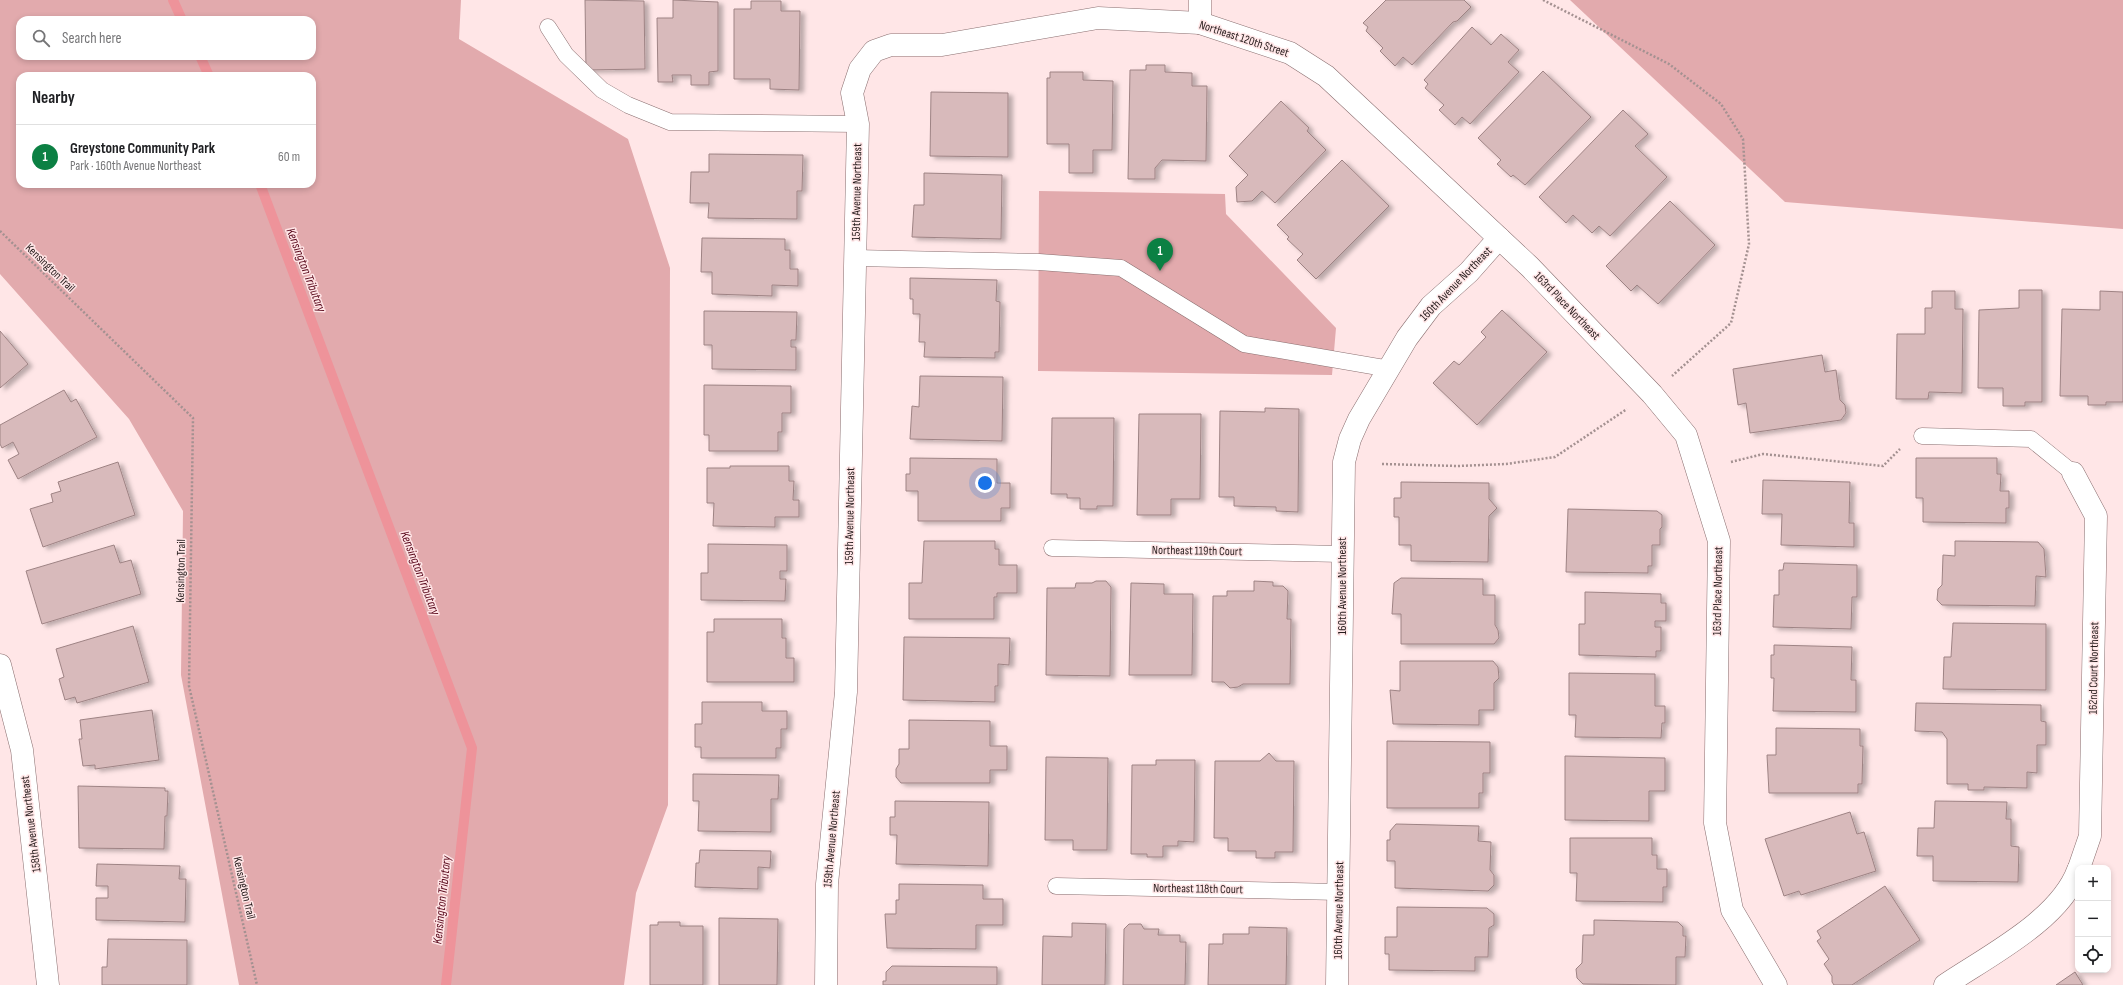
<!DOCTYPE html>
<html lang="en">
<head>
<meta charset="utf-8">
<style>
	body { margin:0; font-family:"Sofia Sans Condensed",sans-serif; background:#f2f2f2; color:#202124 }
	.controls { position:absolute; right:12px; bottom:12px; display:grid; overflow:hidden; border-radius:8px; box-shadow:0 2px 6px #0003 }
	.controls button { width:36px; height:36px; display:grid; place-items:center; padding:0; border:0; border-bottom:1px solid #e0e0e0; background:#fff; color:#202124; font:20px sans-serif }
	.you { position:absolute; left:985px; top:483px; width:14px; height:14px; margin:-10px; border:3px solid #fff; border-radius:50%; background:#1a73e8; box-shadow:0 0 0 6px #1a73e833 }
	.badge { display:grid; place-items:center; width:26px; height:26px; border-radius:50%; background:#0b8043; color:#fff; font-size:13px; font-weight:700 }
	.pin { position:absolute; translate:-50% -33px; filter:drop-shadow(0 1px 2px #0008) }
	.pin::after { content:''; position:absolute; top:21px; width:14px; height:12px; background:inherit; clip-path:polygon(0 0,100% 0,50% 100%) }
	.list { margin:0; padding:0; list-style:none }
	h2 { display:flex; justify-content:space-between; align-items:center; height:52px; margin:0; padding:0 16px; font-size:17px }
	h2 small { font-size:13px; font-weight:400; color:#757577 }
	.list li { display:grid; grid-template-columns:26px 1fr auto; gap:12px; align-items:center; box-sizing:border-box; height:64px; padding:0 16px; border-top:1px solid #e0e0e0 }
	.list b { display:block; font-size:15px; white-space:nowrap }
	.list p { margin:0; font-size:13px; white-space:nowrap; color:#757577 }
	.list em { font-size:13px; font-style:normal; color:#757577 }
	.icon { flex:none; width:22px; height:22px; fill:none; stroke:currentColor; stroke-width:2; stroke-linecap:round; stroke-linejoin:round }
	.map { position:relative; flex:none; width:2123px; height:985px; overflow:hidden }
	.search { position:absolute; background:#fff; box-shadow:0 2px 6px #0003; left:16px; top:16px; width:300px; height:44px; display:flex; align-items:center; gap:10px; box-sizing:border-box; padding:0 14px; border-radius:12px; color:#757577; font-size:15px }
	.panel { position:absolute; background:#fff; box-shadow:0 2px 6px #0003; left:16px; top:72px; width:300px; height:116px; border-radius:12px }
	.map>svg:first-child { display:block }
	.green { fill:#e2aaad; fill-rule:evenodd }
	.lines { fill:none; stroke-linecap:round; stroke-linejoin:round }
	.stream { stroke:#ee939a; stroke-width:10 }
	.building { fill:#d8babb; stroke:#9e8384; filter:url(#shadow) }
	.lane-casing { stroke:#8a6f70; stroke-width:17 }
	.street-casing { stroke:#8a6f70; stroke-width:23 }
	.path { stroke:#a49191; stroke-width:2.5; stroke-dasharray:2 2; stroke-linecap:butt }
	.lane { stroke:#fff; stroke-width:16 }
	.street { stroke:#fff; stroke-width:22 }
	.labels { text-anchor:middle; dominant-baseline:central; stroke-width:3; stroke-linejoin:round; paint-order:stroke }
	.street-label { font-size:12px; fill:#261c1c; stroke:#ffe6e7 }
	.water-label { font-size:13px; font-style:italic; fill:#5a091c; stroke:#ffe6e7 }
</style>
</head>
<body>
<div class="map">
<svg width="2123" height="985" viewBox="0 0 2123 985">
	<defs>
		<filter id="shadow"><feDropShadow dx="4.5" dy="2.5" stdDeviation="2" flood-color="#0004"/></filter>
	</defs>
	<rect width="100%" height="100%" fill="#ffe6e7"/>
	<!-- green -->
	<g class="green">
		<path d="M0 0H461L459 39 628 139 670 268 668 805 636 893 624 985H239L181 675 183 511 129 419 0 274ZM20 20H312V56H20ZM20 76H312V184H20Z"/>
		<polygon points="1570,0 2123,0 2123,229 1785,202"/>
		<polygon points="1039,191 1225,194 1226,214 1336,328 1332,375 1038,371"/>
	</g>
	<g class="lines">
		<!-- stream -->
		<g class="stream">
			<polyline points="173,0 182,20"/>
			<polyline points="200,56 209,76"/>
			<polyline points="260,184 472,748 446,985"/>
		</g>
	</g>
	<!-- building -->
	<g class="building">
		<polygon points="585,0 644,1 645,69 586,70"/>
		<polygon points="673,0 718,2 718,71 709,72 709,85 691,85 691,75 672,75 673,82 658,82 657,18 673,18"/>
		<polygon points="1386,0 1464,0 1471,7 1457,21 1453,22 1412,65 1403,57 1395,66 1380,51 1383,48 1366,31 1368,27 1363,23"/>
		<polygon points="751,1 781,1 781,11 800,11 799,90 770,89 770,79 734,79 734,9 751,9"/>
		<polygon points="1472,27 1491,45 1501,34 1519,50 1508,62 1519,72 1470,124 1462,117 1455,125 1439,110 1444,105 1425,88 1428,84 1424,80"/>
		<polygon points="1146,65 1165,65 1165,72 1192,73 1192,86 1207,86 1206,161 1162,160 1155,168 1155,179 1128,179 1130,70 1146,70"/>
		<polygon points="1543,71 1591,117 1525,185 1513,175 1511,177 1497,164 1501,160 1478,138"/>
		<polygon points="1050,72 1083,72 1083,80 1113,81 1112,150 1093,150 1093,173 1069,173 1069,144 1047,144 1047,78 1050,78"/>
		<polygon points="931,92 1008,93 1008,157 930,156"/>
		<polygon points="1281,101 1309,128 1307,131 1326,150 1275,203 1262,191 1252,201 1237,202 1236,187 1248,175 1229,156"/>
		<polygon points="1623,110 1648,134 1635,146 1667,177 1610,236 1599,226 1592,233 1573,215 1566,223 1539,197"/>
		<polygon points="709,154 803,155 802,191 797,191 797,219 708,218 709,203 690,203 691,172 709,172"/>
		<polygon points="1342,160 1389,206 1316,279 1297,260 1303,254 1287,239 1289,237 1277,225"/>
		<polygon points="924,173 1002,175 1001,239 912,237 914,205 924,205"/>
		<polygon points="1670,201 1715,245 1658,304 1637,285 1631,291 1606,266"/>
		<polygon points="702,238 785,239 785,250 790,250 790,269 798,269 798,286 772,285 772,296 712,294 712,272 701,272"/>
		<polygon points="910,278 997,280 996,301 1000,302 999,352 995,352 995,358 924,357 925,342 919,342 920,314 913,314 913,299 910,299"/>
		<polygon points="2019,290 2042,290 2042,402 2025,402 2025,406 2003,406 2003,388 1978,388 1979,310 2019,308"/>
		<polygon points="1932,291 1955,291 1955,309 1963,309 1962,393 1929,392 1928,399 1896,399 1897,334 1925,334 1925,308 1932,308"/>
		<polygon points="2100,291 2123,292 2123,402 2106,402 2106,405 2088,405 2088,396 2060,396 2062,309 2100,310"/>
		<polygon points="1502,310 1547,352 1477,425 1433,383 1454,361 1459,365 1486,337 1481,332"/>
		<polygon points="704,311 797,312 796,340 791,340 791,347 796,347 796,370 712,369 712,345 704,345"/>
		<polygon points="0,331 28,364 0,388"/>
		<polygon points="1822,355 1825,372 1836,370 1840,400 1845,405 1846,413 1841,420 1750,433 1746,403 1738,405 1733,369"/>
		<polygon points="920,376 1003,377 1002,441 910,439 912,406 919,407"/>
		<polygon points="704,385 791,386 791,413 782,413 782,432 778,432 778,451 709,451 709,435 704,435"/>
		<polygon points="64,390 71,402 76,399 97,437 18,479 8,460 19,454 13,442 2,448 0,444 0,425"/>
		<polygon points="1265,408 1299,409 1298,512 1276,511 1276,507 1234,506 1234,497 1219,497 1220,411 1265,412"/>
		<polygon points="1139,414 1201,414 1200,499 1171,499 1171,515 1137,515"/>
		<polygon points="1052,418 1114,418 1113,506 1097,506 1097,509 1080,509 1080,498 1067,498 1067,494 1051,494"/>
		<polygon points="910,458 997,459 997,483 1010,483 1010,508 1001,508 1001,521 918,521 918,491 906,491 906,474 910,474"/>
		<polygon points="1916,458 1997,458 1997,474 2001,474 2000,491 2009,491 2009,508 2006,508 2006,523 1923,522 1923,498 1916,498"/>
		<polygon points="118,462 135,515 43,547 30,509 53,502 51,494 61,491 58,482"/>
		<polygon points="730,466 789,466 789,481 794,481 793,500 799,500 799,517 775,517 775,527 713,526 714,503 707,503 707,468 730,468"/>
		<polygon points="1763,480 1850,482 1849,523 1854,523 1854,547 1781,545 1782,514 1762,514"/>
		<polygon points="1401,482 1489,483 1489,499 1497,508 1489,516 1488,562 1411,561 1411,545 1399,545 1399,517 1394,517 1394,498 1401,498"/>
		<polygon points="1568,509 1657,511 1662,515 1662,527 1660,529 1660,545 1652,545 1652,566 1648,566 1648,573 1566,572"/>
		<polygon points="924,541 995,541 995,549 999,549 999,565 1017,565 1017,593 997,593 997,597 994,597 994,619 909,619 909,583 922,583"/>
		<polygon points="1955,541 2038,542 2044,549 2046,577 2036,576 2035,606 1942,605 1937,600 1938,589 1942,585 1943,555 1955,556"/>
		<polygon points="708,544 787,545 787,571 780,571 780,579 786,579 785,601 701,600 701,573 708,573"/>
		<polygon points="114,545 120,563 131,560 141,594 42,624 26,571"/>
		<polygon points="1784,563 1857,565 1857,597 1852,597 1851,629 1773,627 1774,595 1779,595 1779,570 1783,570"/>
		<polygon points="1401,578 1483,579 1483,595 1495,595 1495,625 1498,630 1499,638 1494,644 1401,644 1401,614 1392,614 1394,583"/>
		<polygon points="1096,581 1106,581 1111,587 1110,676 1046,675 1047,588 1075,588 1076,583 1092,583"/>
		<polygon points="1254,581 1273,582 1273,586 1283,586 1288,591 1287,619 1291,619 1290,684 1243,684 1238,687 1230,688 1224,682 1212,682 1213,596 1227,596 1227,591 1254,591"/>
		<polygon points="1131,583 1164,584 1164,594 1193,594 1192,675 1129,675"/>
		<polygon points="1585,592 1661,594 1661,603 1666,603 1666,621 1655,621 1655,627 1661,627 1661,651 1656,651 1656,657 1579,655 1579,624 1585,624"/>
		<polygon points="714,619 782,619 782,638 786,638 786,658 794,658 794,682 707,682 707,632 714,632"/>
		<polygon points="1953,623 2046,624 2046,690 1943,689 1944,657 1951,657"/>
		<polygon points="133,626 149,682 77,703 75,697 65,700 59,679 64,677 56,649"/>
		<polygon points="904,637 1010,638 1009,665 998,664 998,686 995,686 995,702 903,700"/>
		<polygon points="1774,645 1852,647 1851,680 1856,680 1856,712 1773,711 1774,678 1771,678 1771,655 1774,655"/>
		<polygon points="1400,661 1493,661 1498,667 1499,678 1494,683 1494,710 1479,710 1479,725 1393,724 1390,690 1400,691"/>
		<polygon points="1569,673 1655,674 1655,706 1665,706 1665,723 1662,723 1661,738 1575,737 1576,715 1569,715"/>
		<polygon points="702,702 762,702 762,711 787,711 787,729 781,729 781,748 776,748 776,758 701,758 701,747 695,747 695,724 702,724"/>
		<polygon points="1916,703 2041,705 2041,721 2046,722 2046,745 2037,745 2037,773 2027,772 2027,788 1984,787 1984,790 1968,790 1968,784 1947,784 1947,739 1942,732 1915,731"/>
		<polygon points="152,710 159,760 95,769 95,765 83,766 79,739 82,739 80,720"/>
		<polygon points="909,720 990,721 990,746 1007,746 1007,770 990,770 990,783 901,783 896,777 896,769 899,764 899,749 909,749"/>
		<polygon points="1776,728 1860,729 1860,746 1863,746 1862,784 1858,784 1858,793 1769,793 1767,755 1776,755"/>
		<polygon points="1387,741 1490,742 1490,773 1483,773 1483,793 1479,793 1479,808 1387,808"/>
		<polygon points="1269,753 1276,761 1294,761 1293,852 1275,852 1275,858 1256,858 1256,851 1228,851 1228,838 1214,838 1215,761 1260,761"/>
		<polygon points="1565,756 1665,758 1665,791 1649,791 1649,821 1565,820"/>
		<polygon points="1046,757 1108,758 1107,850 1073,850 1073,840 1045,840"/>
		<polygon points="1156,760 1195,760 1194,842 1178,841 1178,846 1163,846 1163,857 1147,857 1147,854 1131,854 1132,765 1156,765"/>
		<polygon points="693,774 779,775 778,799 771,799 771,832 698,831 699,801 693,801"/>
		<polygon points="78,786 165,788 165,791 168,791 167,816 165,816 164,849 79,848"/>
		<polygon points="895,801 989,802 988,866 896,864 897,835 890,835 890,817 895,817"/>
		<polygon points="1935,801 2007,802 2006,819 2011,819 2011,846 2019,847 2018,882 1933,881 1933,856 1917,856 1918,828 1934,828"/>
		<polygon points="1850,812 1857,834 1864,832 1876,871 1801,895 1799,891 1784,896 1765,839"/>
		<polygon points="1396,824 1479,826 1478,841 1491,842 1490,870 1494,875 1494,885 1488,891 1395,888 1395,861 1387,861 1387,840 1390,840 1390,831"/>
		<polygon points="1570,838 1652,838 1652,855 1657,855 1657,869 1667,869 1667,887 1663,887 1663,902 1576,901 1577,873 1570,873"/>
		<polygon points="700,850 771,851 770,868 758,867 758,889 695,887 696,863 699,863"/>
		<polygon points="97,864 180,866 179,879 186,879 185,922 96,920 96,898 108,898 108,886 96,886"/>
		<polygon points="899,884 983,885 983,899 1003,899 1003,925 976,925 976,949 887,948 885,914 896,914 896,900 899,900"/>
		<polygon points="1885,886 1920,940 1852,985 1834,985 1832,982 1832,976 1824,964 1829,959 1817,941 1821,938 1817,931"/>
		<polygon points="1397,907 1487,908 1494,914 1494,925 1489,928 1488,957 1475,957 1475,971 1389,970 1389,954 1385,954 1385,937 1397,937"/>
		<polygon points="719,918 778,919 777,985 719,985"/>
		<polygon points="1594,920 1678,922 1683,927 1683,936 1686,936 1685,957 1676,957 1676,985 1583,984 1577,978 1576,969 1582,963 1583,935 1594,935"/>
		<polygon points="658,922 680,922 680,926 703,926 703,985 650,985 650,925 658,925"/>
		<polygon points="1072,923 1106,924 1105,985 1042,985 1043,936 1072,937"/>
		<polygon points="1129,924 1141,924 1144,929 1159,929 1158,935 1180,935 1180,942 1186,942 1185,985 1123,985 1124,929"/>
		<polygon points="1249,927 1287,928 1286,985 1208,985 1209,944 1223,944 1223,934 1249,934"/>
		<polygon points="108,939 187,940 187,985 102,985 102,967 107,967"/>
		<polygon points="892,966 997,967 997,985 883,985 883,981 886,981 886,972"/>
		<polygon points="2075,972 2083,985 2056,985"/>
	</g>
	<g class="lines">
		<defs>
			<g id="lane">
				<polyline points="548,27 566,55 602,90 628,105 670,122 858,124"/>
				<polyline points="855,258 1039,262 1121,268 1244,344 1390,369"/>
				<polyline points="1922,436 2031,439 2073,473"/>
				<polyline points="1052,548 1342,554"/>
				<polyline points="1056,886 1339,892"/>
			</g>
			<g id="street">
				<polyline points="1200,0 1200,23"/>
				<polyline points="2073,473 2096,516 2090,836 2079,868"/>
				<polyline points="0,665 22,750 48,985"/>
				<polyline points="826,985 827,884 846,692 858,124 852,93 860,69 874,51 891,45 942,45 1098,18 1200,23 1290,53 1326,76 1530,267 1652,394 1686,435 1719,541 1715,823 1732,910 1776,985"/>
				<polyline points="1337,985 1344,462 1350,439 1359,419 1407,338 1431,306 1469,272 1499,238"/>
				<path d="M1945 985C1988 956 2060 920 2078 870"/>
			</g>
		</defs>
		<!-- lane casing -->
		<use href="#lane" class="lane-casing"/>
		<!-- street casing -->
		<use href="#street" class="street-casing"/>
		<!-- path -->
		<g class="path">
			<polyline points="1543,0 1669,64 1721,104 1743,139 1749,244 1731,323 1672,376"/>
			<polyline points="0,231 193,418 189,686 257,985"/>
			<polyline points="1731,462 1763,454 1883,466 1900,449"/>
			<polyline points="1382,464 1457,466 1506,464 1555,457 1627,409"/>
		</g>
		<!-- lane -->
		<use href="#lane" class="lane"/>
		<!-- street -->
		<use href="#street" class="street"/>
	</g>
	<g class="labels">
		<!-- street labels -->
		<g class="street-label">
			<text transform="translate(1244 39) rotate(18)">Northeast 120th Street</text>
			<text transform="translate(857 192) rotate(-89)">159th Avenue Northeast</text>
			<text transform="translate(50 268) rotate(44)">Kensington Trail</text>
			<text transform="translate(1456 284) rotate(-46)">160th Avenue Northeast</text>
			<text transform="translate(1567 306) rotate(46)">163rd Place Northeast</text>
			<text transform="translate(850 516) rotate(-89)">159th Avenue Northeast</text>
			<text transform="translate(1197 551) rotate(1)">Northeast 119th Court</text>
			<text transform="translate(181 571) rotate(-89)">Kensington Trail</text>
			<text transform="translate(1342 586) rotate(-90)">160th Avenue Northeast</text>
			<text transform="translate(1718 591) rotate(-89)">163rd Place Northeast</text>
			<text transform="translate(2094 668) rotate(-89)">162nd Court Northeast</text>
			<text transform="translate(31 824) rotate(-97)">158th Avenue Northeast</text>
			<text transform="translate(832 839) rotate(-85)">159th Avenue Northeast</text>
			<text transform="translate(244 888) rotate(77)">Kensington Trail</text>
			<text transform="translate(1198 889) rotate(1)">Northeast 118th Court</text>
			<text transform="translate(1339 910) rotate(-89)">160th Avenue Northeast</text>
		</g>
		<!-- water labels -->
		<g class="water-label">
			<text transform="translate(306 270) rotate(69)">Kensington Tributary</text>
			<text transform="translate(420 573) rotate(69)">Kensington Tributary</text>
			<text transform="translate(442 900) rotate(-84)">Kensington Tributary</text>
		</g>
	</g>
</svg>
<div class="controls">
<button>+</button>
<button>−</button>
<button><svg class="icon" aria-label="locate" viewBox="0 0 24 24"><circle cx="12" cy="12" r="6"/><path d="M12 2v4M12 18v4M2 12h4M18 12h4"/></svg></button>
</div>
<div class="you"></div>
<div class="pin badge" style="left:1160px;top:271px">1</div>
<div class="search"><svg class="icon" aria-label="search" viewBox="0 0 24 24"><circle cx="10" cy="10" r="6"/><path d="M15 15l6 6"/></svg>Search here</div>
<section class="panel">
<h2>Nearby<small></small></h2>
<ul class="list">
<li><span class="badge">1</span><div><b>Greystone Community Park</b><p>Park · 160th Avenue Northeast</p></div><em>60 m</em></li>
</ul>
</section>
</div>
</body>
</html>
